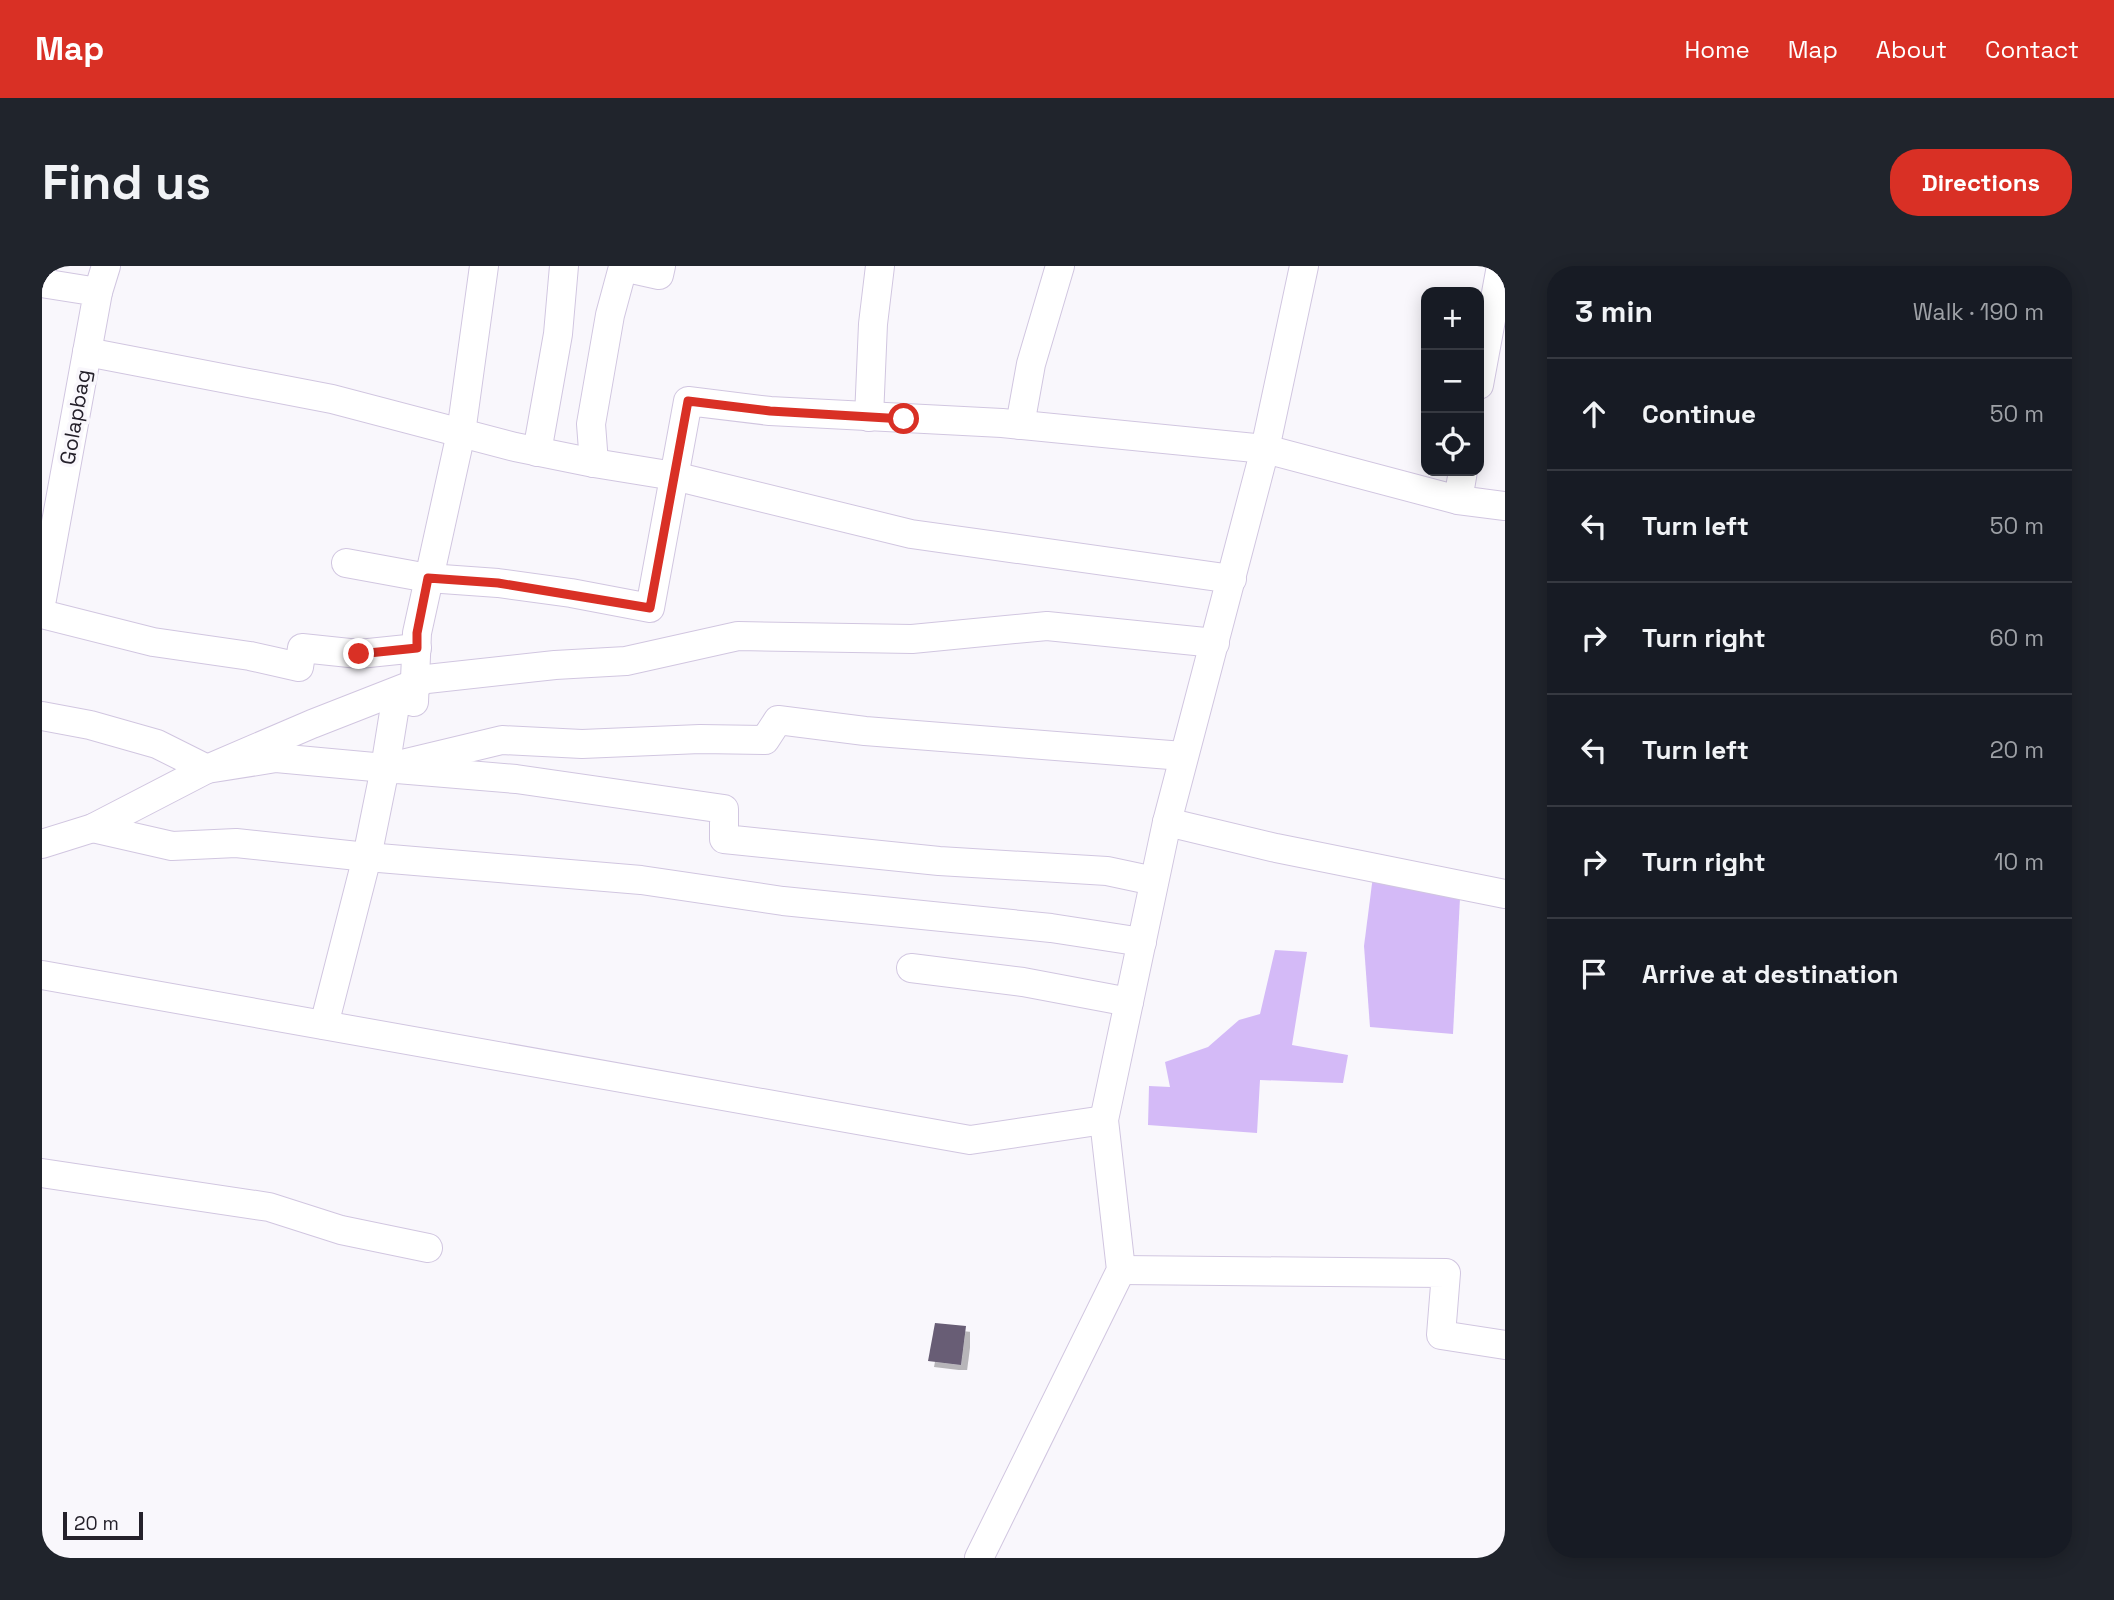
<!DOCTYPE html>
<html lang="en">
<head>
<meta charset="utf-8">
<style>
	body { margin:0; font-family:"Space Grotesk",sans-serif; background:#20242c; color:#f1f3f6 }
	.controls { position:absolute; right:21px; top:21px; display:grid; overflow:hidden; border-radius:14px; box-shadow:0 4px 18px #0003 }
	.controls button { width:63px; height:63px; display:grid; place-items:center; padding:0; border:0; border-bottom:2px solid #363941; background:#171b24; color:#f1f3f6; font:35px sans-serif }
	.scale { position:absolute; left:21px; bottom:18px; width:80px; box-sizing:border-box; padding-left:7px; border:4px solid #25212b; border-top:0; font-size:19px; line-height:24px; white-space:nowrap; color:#25212b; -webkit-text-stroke:5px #f9f7fc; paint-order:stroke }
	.stop { position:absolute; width:21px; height:21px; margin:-16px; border:5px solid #d93025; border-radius:50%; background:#fff }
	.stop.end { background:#d93025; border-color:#fff; box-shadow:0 2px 7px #0008 }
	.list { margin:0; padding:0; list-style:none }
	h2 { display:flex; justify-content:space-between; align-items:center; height:91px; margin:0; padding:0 28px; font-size:30px }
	h2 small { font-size:23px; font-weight:400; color:#9ea1a6 }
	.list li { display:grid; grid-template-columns:46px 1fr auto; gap:21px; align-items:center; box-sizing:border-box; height:112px; padding:0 28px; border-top:2px solid #363941 }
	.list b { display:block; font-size:26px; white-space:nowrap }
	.list em { font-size:23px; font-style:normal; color:#9ea1a6 }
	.icon { flex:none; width:38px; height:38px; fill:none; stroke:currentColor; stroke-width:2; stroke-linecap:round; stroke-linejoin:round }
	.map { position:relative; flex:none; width:1463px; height:1292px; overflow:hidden; border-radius:28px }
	header { display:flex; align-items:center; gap:42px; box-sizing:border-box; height:98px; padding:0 35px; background:#d93025; color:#fff }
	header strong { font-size:33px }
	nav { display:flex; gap:38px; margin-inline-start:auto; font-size:24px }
	.intro { display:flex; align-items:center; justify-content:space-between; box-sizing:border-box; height:168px; padding:0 42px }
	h1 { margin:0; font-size:49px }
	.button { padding:18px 32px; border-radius:28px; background:#d93025; color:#fff; font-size:24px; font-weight:700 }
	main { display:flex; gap:42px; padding:0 42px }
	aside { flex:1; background:#171b24; border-radius:28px; box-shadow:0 4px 18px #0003 }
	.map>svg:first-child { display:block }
	.green { fill:#d4baf7 }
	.building { fill:#675d74; filter:url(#shadow) }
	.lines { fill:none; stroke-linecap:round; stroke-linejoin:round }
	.minor-casing { stroke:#d1c6e0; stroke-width:30 }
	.minor { stroke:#fff; stroke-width:28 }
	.route { stroke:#d93025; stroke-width:9 }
	.labels { text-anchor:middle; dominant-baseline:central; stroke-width:7; stroke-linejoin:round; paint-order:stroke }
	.street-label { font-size:21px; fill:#25212b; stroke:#f9f7fc }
</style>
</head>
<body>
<header>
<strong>Map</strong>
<nav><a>Home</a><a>Map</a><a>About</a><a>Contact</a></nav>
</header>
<div class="intro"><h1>Find us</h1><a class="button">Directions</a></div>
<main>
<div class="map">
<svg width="1463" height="1292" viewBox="0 0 1463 1292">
	<defs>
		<filter id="shadow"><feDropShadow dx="6" dy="6" stdDeviation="0" flood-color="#0004"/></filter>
	</defs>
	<rect width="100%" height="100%" fill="#f9f7fc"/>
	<!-- green -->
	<g class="green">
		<polygon points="1331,610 1418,632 1411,768 1328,761 1322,680"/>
		<polygon points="1233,684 1265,686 1250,779 1306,789 1301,817 1218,814 1215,867 1106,859 1107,820 1128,821 1123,796 1166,781 1197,754 1218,748"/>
	</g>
	<!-- building -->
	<polygon class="building" points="893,1057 924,1060 919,1099 886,1095"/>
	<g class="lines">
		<defs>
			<g id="minor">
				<polyline points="0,17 56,26 0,333"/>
				<polyline points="56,26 64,0"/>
				<polyline points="45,86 290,133 473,181 552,197 632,210 869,268 1190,313"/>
				<polyline points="1437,119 1459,0"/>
				<polyline points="827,151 831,58 838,0"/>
				<polyline points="978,159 989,98 1018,0"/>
				<polyline points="495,186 516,68 522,0"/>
				<polyline points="552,197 549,158 568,49 581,1 617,9 619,0"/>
				<polyline points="1421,205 1416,234 1463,240"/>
				<polyline points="304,297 386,312 456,317 529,327 608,342 646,135 728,145 960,157 1223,183 1416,234"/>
				<polyline points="0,348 111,376 208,390 257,401 260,382 317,388 375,382"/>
				<polyline points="0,450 48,459 115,478 165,503 234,492 343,502 460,474 540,478 658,473 723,474 736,454 823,465 1141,490"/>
				<polyline points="343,502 353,440 357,432 372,436 375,367 419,167 442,0"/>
				<polyline points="1125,556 1234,582 1463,628"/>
				<polyline points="51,562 130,580 194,577 325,591 599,614 741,635 1009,662 1100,676"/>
				<polyline points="0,578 51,562 165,503 270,458 385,413 513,399 584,395 696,370 870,373 1005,360 1173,377"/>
				<polyline points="869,702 981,716 1087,736"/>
				<polyline points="0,709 928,874 1062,854"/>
				<polyline points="282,759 325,591 343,502 474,513 682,543 682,573 897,595 1065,605 1112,615"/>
				<polyline points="0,907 227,941 299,964 386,982"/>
				<polyline points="1079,1004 1404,1007 1399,1069 1463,1079"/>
				<polyline points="937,1292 1079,1004 1062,854 1125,556 1223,183 1262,0"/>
			</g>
		</defs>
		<!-- minor casing -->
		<use href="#minor" class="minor-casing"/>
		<!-- minor -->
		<use href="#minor" class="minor"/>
	</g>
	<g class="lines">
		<!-- route -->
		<polyline class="route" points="317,388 375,382 375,367 386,312 456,317 608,342 646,135 728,145 862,153"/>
	</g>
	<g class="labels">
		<!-- street labels -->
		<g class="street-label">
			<text transform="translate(33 151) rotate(-80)">Golapbag</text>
		</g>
	</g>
</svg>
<div class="controls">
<button>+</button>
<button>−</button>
<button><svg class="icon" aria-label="locate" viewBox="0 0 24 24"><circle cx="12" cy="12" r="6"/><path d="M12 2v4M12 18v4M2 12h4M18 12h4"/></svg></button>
</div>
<div class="scale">20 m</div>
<div class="stop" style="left:862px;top:153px"></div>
<div class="stop end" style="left:317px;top:388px"></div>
</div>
<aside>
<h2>3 min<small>Walk · 190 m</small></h2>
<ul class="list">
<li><svg class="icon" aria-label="ahead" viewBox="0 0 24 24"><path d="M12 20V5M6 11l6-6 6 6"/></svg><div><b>Continue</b></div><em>50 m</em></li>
<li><svg class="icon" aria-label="left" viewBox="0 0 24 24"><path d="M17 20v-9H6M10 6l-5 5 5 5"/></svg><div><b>Turn left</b></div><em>50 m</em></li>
<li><svg class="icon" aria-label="right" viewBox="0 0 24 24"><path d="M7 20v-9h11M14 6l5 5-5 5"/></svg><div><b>Turn right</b></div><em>60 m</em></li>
<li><svg class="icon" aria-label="left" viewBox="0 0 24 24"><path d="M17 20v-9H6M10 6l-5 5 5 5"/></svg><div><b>Turn left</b></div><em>20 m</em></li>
<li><svg class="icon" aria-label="right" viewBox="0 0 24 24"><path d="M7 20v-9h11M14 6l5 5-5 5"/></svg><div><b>Turn right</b></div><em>10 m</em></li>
<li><svg class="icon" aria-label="arrive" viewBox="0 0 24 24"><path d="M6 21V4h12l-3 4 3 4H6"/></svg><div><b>Arrive at destination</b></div></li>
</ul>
</aside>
</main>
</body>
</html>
